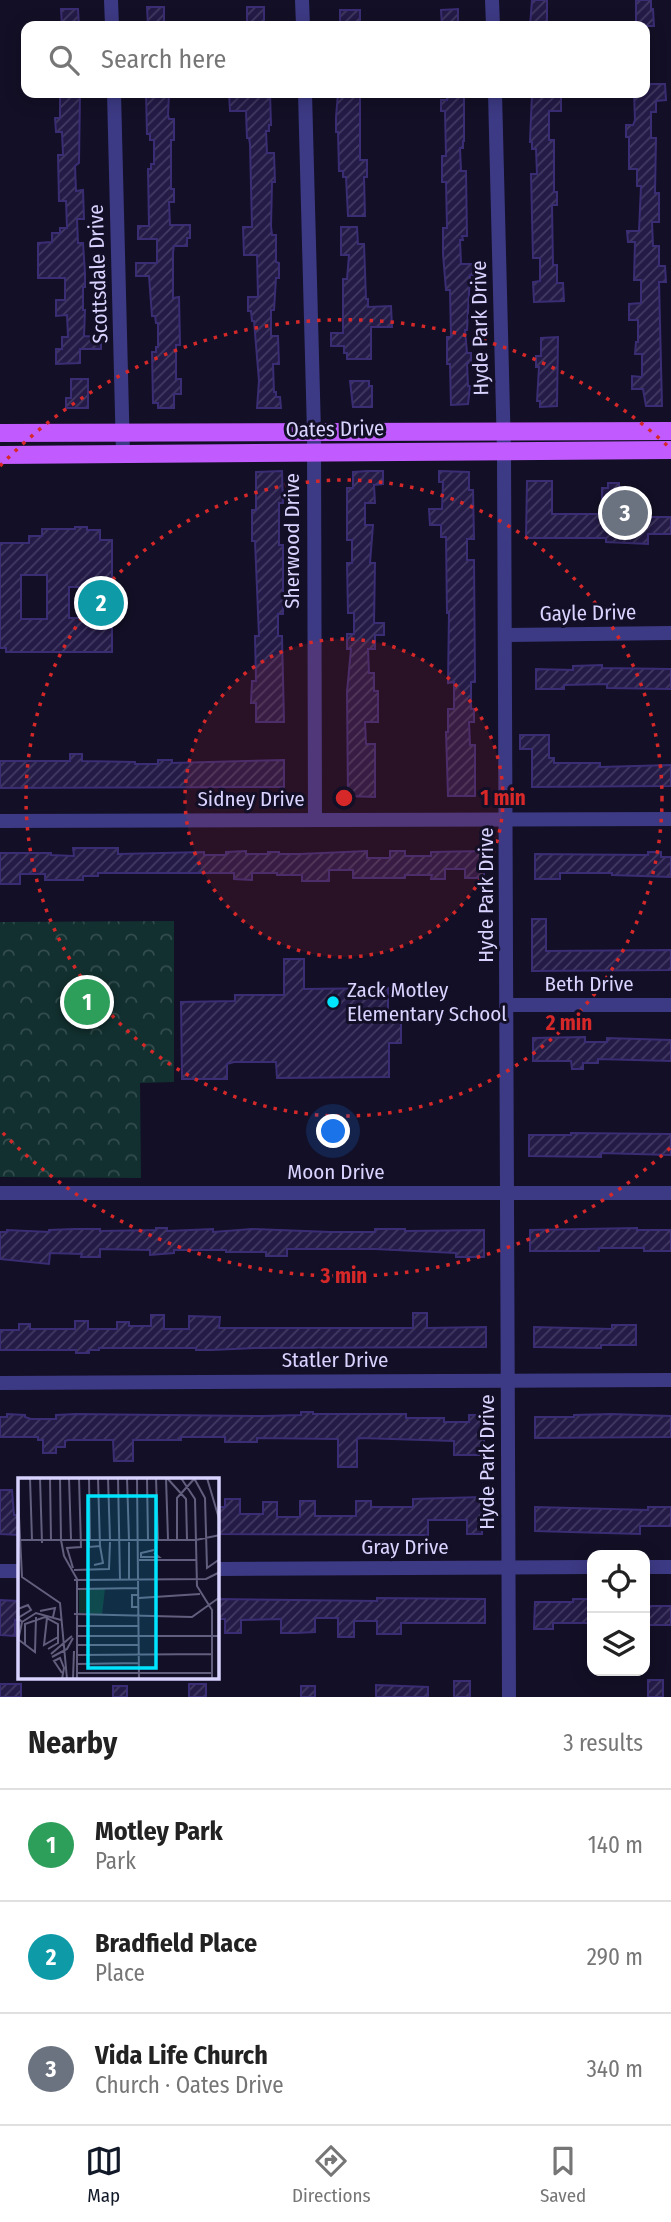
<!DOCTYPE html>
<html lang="en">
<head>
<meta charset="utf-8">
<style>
	body { margin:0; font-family:"Fira Sans Condensed",sans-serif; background:#f2f2f2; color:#222 }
	.controls { position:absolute; right:21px; bottom:21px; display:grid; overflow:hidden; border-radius:14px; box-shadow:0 4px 18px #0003 }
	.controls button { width:63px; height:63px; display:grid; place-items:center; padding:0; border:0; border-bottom:2px solid #e0e0e0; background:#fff; color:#222; font:35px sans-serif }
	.you { position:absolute; left:334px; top:1132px; width:24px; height:24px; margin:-18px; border:5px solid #fff; border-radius:50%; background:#1a73e8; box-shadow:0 0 0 10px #1a73e833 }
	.badge { display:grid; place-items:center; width:46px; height:46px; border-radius:50%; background:#111827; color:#fff; font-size:23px; font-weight:700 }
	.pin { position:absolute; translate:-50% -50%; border:4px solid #fff; box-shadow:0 2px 7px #0006 }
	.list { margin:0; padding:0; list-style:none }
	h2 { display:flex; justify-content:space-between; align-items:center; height:91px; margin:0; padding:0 28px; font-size:30px }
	h2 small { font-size:23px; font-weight:400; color:#767676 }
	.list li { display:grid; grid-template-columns:46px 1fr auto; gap:21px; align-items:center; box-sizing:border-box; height:112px; padding:0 28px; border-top:2px solid #e0e0e0 }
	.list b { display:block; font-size:26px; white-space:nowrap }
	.list p { margin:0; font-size:23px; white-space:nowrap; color:#767676 }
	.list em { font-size:23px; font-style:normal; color:#767676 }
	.icon { flex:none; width:38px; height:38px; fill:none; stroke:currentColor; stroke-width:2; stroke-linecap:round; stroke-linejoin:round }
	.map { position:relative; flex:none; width:671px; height:1697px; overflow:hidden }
	.search { position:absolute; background:#fff; box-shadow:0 4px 18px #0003; left:21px; right:21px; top:21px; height:77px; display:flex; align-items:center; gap:18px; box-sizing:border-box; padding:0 24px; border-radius:14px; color:#767676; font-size:26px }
	.sheet { height:427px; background:#fff }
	nav { display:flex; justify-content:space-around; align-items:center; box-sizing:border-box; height:98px; border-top:2px solid #e0e0e0; background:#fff; font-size:19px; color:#767676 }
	nav a { display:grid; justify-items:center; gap:4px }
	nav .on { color:#111827 }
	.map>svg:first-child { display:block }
	.park { fill:url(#park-crowns) }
	.building { fill:url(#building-hatch); stroke:#3b2d73; stroke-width:2; fill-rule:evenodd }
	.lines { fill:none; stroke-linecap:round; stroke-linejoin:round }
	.minor { stroke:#3d3a85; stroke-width:14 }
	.major { stroke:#c25bff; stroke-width:18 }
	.ring { fill:none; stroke:#d62828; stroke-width:3.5; stroke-dasharray:3.5 7 }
	.poi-dot { fill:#00e5ff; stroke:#130f26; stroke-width:2.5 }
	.labels { text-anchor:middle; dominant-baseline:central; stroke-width:6; stroke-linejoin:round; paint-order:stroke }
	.street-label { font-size:21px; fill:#d9d4ff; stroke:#130f26 }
	.poi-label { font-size:21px; fill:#d9d4ff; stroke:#130f26; text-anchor:start }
	.inset-road { fill:none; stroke:#625e7d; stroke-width:2 }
	.view { fill:#00e5ff; fill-opacity:0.15; stroke:#00e5ff; stroke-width:3.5 }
	.inset-edge { fill:none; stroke:#d9d4ff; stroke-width:3.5 }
	.centre { fill:#d62828; stroke:#130f26; stroke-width:3.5 }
	.ring-label { font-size:21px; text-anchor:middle; font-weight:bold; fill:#d62828; stroke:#130f26; stroke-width:6; stroke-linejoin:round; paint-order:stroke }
</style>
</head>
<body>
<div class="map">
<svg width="671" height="1697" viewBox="0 0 671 1697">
	<defs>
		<pattern id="park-crowns" width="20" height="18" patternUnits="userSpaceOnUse" patternTransform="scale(1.75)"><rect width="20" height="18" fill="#12302f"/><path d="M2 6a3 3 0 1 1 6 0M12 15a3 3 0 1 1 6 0" fill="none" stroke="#344d4e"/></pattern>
		<pattern id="building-hatch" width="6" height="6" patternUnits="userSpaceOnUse" patternTransform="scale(1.75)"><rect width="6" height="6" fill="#241b47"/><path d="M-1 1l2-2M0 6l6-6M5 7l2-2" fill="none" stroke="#433b63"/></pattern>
	</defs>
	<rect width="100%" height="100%" fill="#130f26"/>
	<!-- park -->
	<polygon class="park" points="174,921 174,1082 140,1083 141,1178 0,1177 0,922"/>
	<!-- building -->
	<g class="building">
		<polygon points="532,0 547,0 547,26 530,26"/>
		<polygon points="636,0 651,0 651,9 653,9 654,26 636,26"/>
		<polygon points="147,7 164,7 164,26 148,26"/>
		<rect x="247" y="7" width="17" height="19"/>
		<polygon points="61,9 78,9 79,26 62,26"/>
		<polygon points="458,9 458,26 442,26 441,10"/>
		<polygon points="340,10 360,10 360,26 343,26 343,22 340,22"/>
		<polygon points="645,84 665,84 666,100 656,101 656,112 651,112 651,138 656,138 655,193 659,193 659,222 652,222 653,246 659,246 659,266 665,266 666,282 659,282 662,406 646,406 643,389 632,389 632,376 642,377 642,354 635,354 636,342 638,342 638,320 629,320 629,304 641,303 641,280 634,280 635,242 628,242 627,231 639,231 641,186 637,186 637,169 629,169 629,137 626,137 626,125 633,125 635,120 634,93 645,93"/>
		<polygon points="60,93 80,93 79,163 75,166 76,191 83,190 84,219 77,219 78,243 83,243 85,273 85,287 83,287 83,310 85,310 84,336 101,337 101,349 80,349 80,363 56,364 56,349 62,349 62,337 68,337 67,315 56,316 56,300 65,300 65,278 38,278 38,243 52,242 52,233 60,233 60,228 67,228 66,201 59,201 58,155 63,155 62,132 56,132 55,118 60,118"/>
		<polygon points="146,93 169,93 168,115 169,119 174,119 174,140 171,140 171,189 174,189 174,202 169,202 170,225 190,225 190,238 187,238 187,246 174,246 173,252 173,298 179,297 180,345 176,345 176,379 181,379 181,394 174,394 174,408 158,408 158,403 153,403 152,352 156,352 156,347 158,347 158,323 156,323 155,316 152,316 149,276 136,276 136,263 157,263 157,239 138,239 138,226 149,226 148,169 151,169 151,164 154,164 154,140 150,140 150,134 147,134"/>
		<polygon points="229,93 270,93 271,125 269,125 269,131 266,131 267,153 274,153 275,182 272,182 271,226 272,235 276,235 276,262 279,263 279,278 276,278 274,310 271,310 271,336 278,336 279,364 273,364 274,392 276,392 276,397 280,397 281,408 257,408 259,381 254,321 252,321 251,311 248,311 248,297 258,297 257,255 244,255 243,227 252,227 250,144 249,138 247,138 246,111 230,111"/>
		<polygon points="338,93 360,93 360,160 367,160 367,177 364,177 365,216 348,216 346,177 343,177 343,171 339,171 338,132 336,132 336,117"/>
		<polygon points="447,93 464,93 464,141 463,141 463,148 460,148 461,171 466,171 467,236 462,236 463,240 460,240 461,264 474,264 474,275 470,275 467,330 465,330 467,353 471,353 471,363 467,363 468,386 470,386 468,404 451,405 450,364 447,364 447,337 451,337 450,290 446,290 443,254 443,228 447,228 446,182 442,182 442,156 446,156 445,111 441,111 441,100 447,100"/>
		<polygon points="532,93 561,93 561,111 549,111 549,140 554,140 554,192 557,192 557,205 552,205 553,265 557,265 557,283 563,283 564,301 534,302 533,282 540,281 540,258 533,258 531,174 537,174 536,149 532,149 532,142 530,142"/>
		<polygon points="341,227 357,227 358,244 364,244 366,299 368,299 368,307 391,306 392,327 371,327 371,359 347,359 347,353 344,353 344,346 331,346 331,333 343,333 343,279 347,279 349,255 341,255"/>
		<polygon points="558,337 557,406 540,407 540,401 537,401 539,367 536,367 536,356 541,356 541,338"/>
		<polygon points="71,379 88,379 88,408 66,408 66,398 71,398"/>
		<polygon points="350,381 369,381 369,386 372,386 372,407 353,407"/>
		<polygon points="282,471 283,503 279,503 279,545 283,545 283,614 278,614 278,636 282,636 284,722 256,722 256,703 251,703 252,681 256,681 255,636 259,636 255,541 252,541 252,510 256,510 256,472"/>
		<polygon points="368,471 383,471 383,484 374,485 375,503 365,503 365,525 373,525 370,563 375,563 374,623 384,623 384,635 375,635 375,649 368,649 369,673 374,673 374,691 378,691 378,722 365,722 366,744 375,744 375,797 348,796 347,692 351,649 347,649 347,634 354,634 354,613 348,613 347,563 352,563 352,540 347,540 347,488 353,488 353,472"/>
		<polygon points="439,471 469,472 469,490 473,490 474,539 467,539 467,560 474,560 475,682 471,682 471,709 474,709 474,722 469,722 470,745 475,745 475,796 448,796 446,732 448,732 448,709 454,709 454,682 448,683 449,613 447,613 446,537 441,537 441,525 430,525 429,509 442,509 443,482 439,482"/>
		<polygon points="527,481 552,481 552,514 602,514 602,488 608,488 608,483 619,483 619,488 626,488 626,511 648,511 648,517 671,517 671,534 648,534 648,544 606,542 606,538 526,538"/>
		<path d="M75 527H87V530H100V540H112V652H6V648H0V543H29V536H42V529H75ZM21 575H47V619H21ZM69 587H89L90 618H69Z"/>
		<polygon points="602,665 602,668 671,669 671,689 607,688 607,684 564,685 564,689 536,689 536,669 573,670 573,666"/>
		<polygon points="520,735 549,735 549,758 554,758 554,763 600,763 600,767 671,765 671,786 532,787 532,749 520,749"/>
		<polygon points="70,754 82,754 82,761 135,762 135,764 158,764 158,760 172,760 172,763 284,760 284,787 0,788 0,761 70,761"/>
		<polygon points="73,848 118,848 118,854 204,852 204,855 226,855 226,852 246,851 246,854 268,854 268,852 279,852 279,854 300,854 367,851 367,858 390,858 390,851 405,851 405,856 431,856 431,852 484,851 484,878 465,878 465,869 445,869 445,879 431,879 432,875 405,875 405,878 353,878 353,870 329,870 329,881 302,881 302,875 277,875 277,873 252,873 252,880 234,879 234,873 98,873 98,876 83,876 83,880 45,880 45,874 20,874 20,884 0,884 0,853 51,853 51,855 74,856"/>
		<polygon points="648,852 661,852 661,857 671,857 671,877 612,875 612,873 560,873 560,879 535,879 535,854 648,855"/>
		<polygon points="532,919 546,919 546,951 671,950 671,970 532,971"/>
		<polygon points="284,959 304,959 304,989 388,988 388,1021 401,1021 401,1043 389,1043 389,1077 277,1078 276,1062 234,1062 227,1064 227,1079 182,1079 181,1002 235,1001 235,995 284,995"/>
		<polygon points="585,1037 585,1042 607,1042 607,1038 671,1040 671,1061 598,1059 598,1063 583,1063 583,1069 572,1069 571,1061 533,1061 533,1038"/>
		<polygon points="571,1133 671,1134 671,1155 601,1153 601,1157 529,1156 529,1135 571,1135"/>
		<polygon points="156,1228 167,1228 167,1231 213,1229 213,1232 252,1229 330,1232 375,1232 375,1229 405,1229 405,1231 484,1230 484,1257 456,1257 456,1253 375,1249 287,1249 287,1256 266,1256 266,1252 226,1252 226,1250 174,1250 174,1253 150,1255 150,1250 100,1249 100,1257 81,1257 82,1254 50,1253 49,1264 0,1259 0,1232 7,1232 7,1230 49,1232 49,1230 75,1229 100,1229 100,1231 156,1230"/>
		<polygon points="637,1228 637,1230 671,1230 671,1251 644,1251 644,1248 599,1248 599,1251 530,1251 530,1230"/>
		<polygon points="413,1313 427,1313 427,1328 486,1327 486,1347 255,1348 212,1350 196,1350 196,1348 99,1348 99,1350 89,1350 89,1353 76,1353 76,1350 0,1350 0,1330 19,1330 19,1324 30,1324 30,1329 75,1329 75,1321 88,1321 88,1329 117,1329 117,1322 129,1322 129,1326 151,1326 151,1315 164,1315 164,1329 189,1329 189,1316 220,1317 219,1328 413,1328"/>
		<polygon points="612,1325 636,1325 636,1345 601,1345 601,1348 534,1347 534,1327 612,1329"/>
		<polygon points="301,1412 313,1412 313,1414 406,1414 406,1418 444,1418 444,1422 469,1422 469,1415 484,1415 484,1455 454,1455 454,1441 361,1438 357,1439 357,1467 338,1467 338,1439 257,1438 257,1442 225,1442 225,1437 181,1437 181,1440 133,1440 133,1461 114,1461 113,1440 68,1440 65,1441 65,1447 56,1447 56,1453 43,1453 43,1440 38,1440 38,1437 0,1437 0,1417 7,1417 7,1414 25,1415 25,1417 31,1419 56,1419 56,1415 76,1414 263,1416 301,1415"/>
		<polygon points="611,1414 671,1416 671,1437 535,1438 535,1417 574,1417 574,1415"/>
		<polygon points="0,1490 12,1490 14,1515 19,1515 19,1535 0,1534"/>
		<polygon points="482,1497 482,1534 467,1534 467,1520 428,1520 428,1535 217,1534 217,1507 225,1507 225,1499 240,1499 240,1514 263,1514 263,1502 277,1502 277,1517 300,1517 300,1501 315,1501 315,1516 356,1516 356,1501 371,1501 371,1507 413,1507 413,1499"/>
		<polygon points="535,1507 648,1510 648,1507 671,1507 671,1526 640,1526 640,1534 535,1531"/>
		<polygon points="377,1598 485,1599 485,1623 401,1623 401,1634 377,1634 377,1621 354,1621 354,1637 338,1637 338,1618 315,1618 315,1632 295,1633 281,1633 281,1619 241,1620 241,1633 225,1633 225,1619 217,1619 217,1599 377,1601"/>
		<polygon points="573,1599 592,1599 592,1623 553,1623 553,1629 534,1629 535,1602 573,1602"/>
		<polygon points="0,1600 19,1601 19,1620 15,1620 15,1636 0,1635"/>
		<rect x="648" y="1606" width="23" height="19"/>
		<rect x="648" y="1680" width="15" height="17"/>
		<rect x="454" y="1681" width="16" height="16"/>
		<rect x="0" y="1684" width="21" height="13"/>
		<rect x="189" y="1684" width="17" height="13"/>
		<polygon points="376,1685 428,1687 428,1697 376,1697"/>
		<rect x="113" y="1686" width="14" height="11"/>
		<rect x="301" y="1686" width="14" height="11"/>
	</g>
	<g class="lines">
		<!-- minor -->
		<g class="minor">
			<polyline points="111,0 112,26"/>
			<polyline points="302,0 303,26"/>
			<polyline points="492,0 493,26"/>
			<polyline points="114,93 123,454"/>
			<polyline points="305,93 314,432 315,820"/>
			<polyline points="495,93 504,452 509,1697"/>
			<polyline points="505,635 671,633"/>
			<polyline points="0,821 671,819"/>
			<polyline points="507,1005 671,1005"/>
			<polyline points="0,1193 671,1193"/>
			<polyline points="0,1383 671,1380"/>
			<polyline points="645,1567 671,1567"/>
			<polyline points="217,1569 592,1567"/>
			<polyline points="0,1571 19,1571"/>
		</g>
		<!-- major -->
		<g class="major">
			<polyline points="0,433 671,431"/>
			<polyline points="0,455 671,450"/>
		</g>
	</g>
	<!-- distance rings -->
	<circle cx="344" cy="798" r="159" fill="#d62828" fill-opacity=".12"/>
	<g class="ring">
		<circle cx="344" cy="798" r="159"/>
		<circle cx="344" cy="798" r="318"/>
		<path d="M670 1148A478 478 0 0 1 0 1130M0 466A478 478 0 0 1 670 448"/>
	</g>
	<!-- markers -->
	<circle class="poi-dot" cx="333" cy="1002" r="7"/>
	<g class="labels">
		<!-- street labels -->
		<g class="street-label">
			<text transform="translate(98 274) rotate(-92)">Scottsdale Drive</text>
			<text transform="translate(480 328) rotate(-91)">Hyde Park Drive</text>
			<text transform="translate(335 429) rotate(-1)">Oates Drive</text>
			<text transform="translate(292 541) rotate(-90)">Sherwood Drive</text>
			<text transform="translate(588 613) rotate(-1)">Gayle Drive</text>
			<text x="251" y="799">Sidney Drive</text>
			<text transform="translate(486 895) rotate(-90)">Hyde Park Drive</text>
			<text x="589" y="984">Beth Drive</text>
			<text x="336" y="1172">Moon Drive</text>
			<text x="335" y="1360">Statler Drive</text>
			<text transform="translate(487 1462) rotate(-90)">Hyde Park Drive</text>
			<text x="405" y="1547">Gray Drive</text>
		</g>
		<!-- poi labels -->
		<g class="poi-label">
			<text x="347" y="990">Zack Motley<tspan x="347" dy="24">Elementary School</tspan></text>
		</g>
	</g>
	<!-- overview -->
	<g transform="translate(18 1478)">
		<rect width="201" height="201" fill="#130f26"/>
		<path d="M61 111H87L84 137 61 135Z" fill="#12302f"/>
		<path class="inset-road" d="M12 0 14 62M22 0 24 65M32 0 33 62M42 0 43 62M51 0 53 61M71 0 72 61M90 0 92 62M100 0 102 101M109 0 111 62M119 0 121 201M129 0 130 62M138 0 140 62M148 0 150 61M149 0 168 21 169 61M163 0 177 21 179 108 194 132V201M176 0 187 20 189 90 202 81M189 0 202 44M0 18 4 99 42 125 49 201M0 62H178L202 57M43 62 46 78 59 101V201M159 62V20L177 0M71 64V69L82 68 80 0M136 75 141 79H123V75L136 72M121 82H179M76 87 85 85 82 68M55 90 49 70 63 69 61 0M56 92 91 91 92 64M111 101V64M56 102 188 101 202 94M60 111 121 110M121 120 182 116M121 129H114V117H121M0 131 10 127 13 132 0 140 4 144M22 133 37 130 35 139M56 136 174 139 202 119M29 140 26 167 40 159M60 148H121M60 158H202M1 162 17 174 18 139M0 163 4 144 18 135 43 142M7 166V146L27 139 40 146V165L30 171M60 167H121M33 176 54 158M60 177 194 176M34 179 49 171 55 160M59 186 121 185M44 195 36 183 42 180 46 190 44 201M60 195H194M55 201 56 173"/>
		<path class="view" d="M70 18H138V190H70Z"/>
		<rect width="201" height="201" class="inset-edge"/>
	</g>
	<circle cx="344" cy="798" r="10" class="centre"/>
	<g class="ring-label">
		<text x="503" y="805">1 min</text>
		<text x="569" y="1030">2 min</text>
		<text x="344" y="1283">3 min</text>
	</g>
</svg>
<div class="controls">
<button><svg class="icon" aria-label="locate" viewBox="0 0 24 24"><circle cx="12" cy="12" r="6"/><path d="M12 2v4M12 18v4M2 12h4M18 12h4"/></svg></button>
<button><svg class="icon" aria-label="layers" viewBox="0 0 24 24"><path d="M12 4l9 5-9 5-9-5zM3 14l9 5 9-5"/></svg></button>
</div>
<div class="you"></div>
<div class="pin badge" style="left:87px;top:1002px;background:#2e9e5b">1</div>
<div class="pin badge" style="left:101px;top:603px;background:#0f9aa8">2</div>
<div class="pin badge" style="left:625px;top:513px;background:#6b7280">3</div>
<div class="search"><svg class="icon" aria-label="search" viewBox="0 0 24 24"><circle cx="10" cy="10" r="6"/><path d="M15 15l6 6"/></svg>Search here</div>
</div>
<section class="sheet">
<h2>Nearby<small>3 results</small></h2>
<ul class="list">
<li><span class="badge" style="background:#2e9e5b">1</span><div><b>Motley Park</b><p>Park</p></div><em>140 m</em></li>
<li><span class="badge" style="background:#0f9aa8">2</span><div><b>Bradfield Place</b><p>Place</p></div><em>290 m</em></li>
<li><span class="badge" style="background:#6b7280">3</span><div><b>Vida Life Church</b><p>Church · Oates Drive</p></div><em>340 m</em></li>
</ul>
</section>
<nav>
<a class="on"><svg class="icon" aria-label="map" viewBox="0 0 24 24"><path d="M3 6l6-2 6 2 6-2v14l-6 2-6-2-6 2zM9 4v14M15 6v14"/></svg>Map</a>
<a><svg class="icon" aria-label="directions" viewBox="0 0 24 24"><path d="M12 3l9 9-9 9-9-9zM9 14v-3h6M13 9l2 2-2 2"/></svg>Directions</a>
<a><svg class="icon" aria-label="saved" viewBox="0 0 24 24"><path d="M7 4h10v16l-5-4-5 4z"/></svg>Saved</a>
</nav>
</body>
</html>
